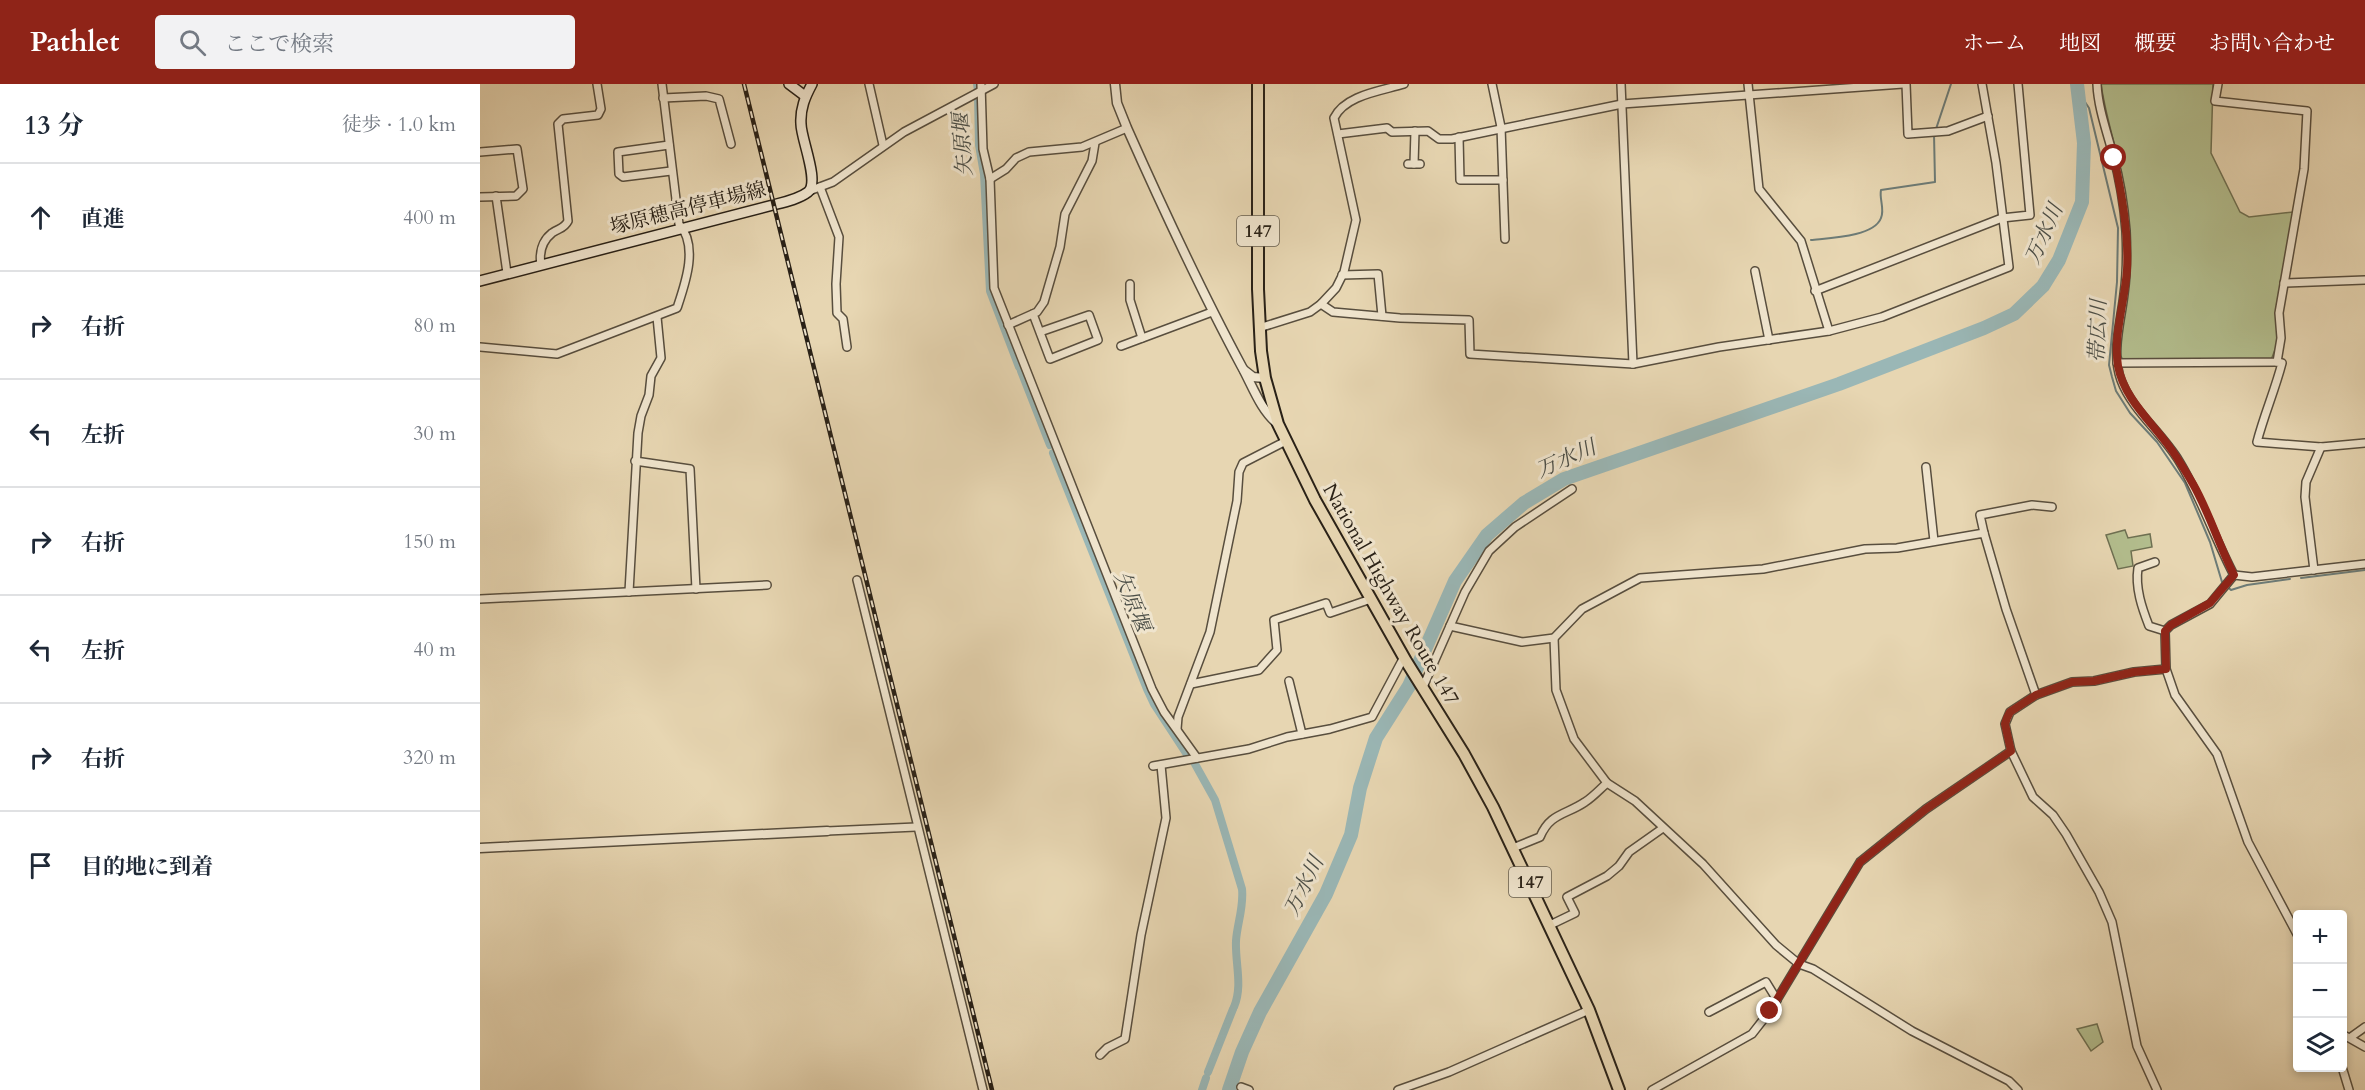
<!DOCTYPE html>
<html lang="ja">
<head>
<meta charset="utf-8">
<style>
	body { margin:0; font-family:Cardo,"Noto Serif JP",serif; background:#f2f2f3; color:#1f2937 }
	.controls { position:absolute; right:18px; bottom:18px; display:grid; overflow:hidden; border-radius:6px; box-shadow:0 3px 9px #0003 }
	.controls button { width:54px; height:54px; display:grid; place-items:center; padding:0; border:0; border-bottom:2px solid #e0e1e3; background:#fff; color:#1f2937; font:30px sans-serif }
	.stop { position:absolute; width:18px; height:18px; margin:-14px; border:4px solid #8f2418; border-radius:50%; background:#fff }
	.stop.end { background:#8f2418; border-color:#fff; box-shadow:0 2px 6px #0008 }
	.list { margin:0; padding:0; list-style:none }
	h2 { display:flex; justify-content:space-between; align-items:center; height:78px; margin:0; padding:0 24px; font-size:26px }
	h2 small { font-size:20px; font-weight:400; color:#747a83 }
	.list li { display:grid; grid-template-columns:39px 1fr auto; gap:18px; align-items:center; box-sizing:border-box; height:108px; padding:0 24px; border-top:2px solid #e0e1e3 }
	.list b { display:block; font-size:22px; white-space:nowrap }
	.list em { font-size:20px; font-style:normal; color:#747a83 }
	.icon { flex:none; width:33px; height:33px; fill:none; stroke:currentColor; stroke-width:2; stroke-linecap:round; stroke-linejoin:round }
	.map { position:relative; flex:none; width:1885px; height:1006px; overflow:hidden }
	header { display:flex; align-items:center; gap:36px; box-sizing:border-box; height:84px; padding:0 30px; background:#8f2418; color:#fff }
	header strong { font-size:28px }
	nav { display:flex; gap:33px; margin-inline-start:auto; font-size:21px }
	.search { width:420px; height:54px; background:#f2f2f3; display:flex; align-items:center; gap:15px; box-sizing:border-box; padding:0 21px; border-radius:6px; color:#747a83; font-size:22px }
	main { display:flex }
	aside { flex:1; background:#fff }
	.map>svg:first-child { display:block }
	.green { fill:#b3be8e; stroke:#6e7052; stroke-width:1.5 }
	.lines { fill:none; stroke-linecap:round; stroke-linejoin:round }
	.stream { stroke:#6d7b76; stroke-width:2 }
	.canal { stroke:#9ab7b6; stroke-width:8 }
	.river { stroke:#9ab7b6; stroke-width:14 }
	.minor-casing { stroke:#584e3e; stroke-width:10 }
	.tertiary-casing { stroke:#584e3e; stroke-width:11 }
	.secondary-casing { stroke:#292117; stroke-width:12 }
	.trunk-casing { stroke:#292117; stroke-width:14 }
	.minor { stroke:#efe4cd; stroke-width:7 }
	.tertiary { stroke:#efe4cd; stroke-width:8 }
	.secondary { stroke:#efe4cd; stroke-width:9 }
	.trunk { stroke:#e7d6b2; stroke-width:10 }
	.rail-casing { stroke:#292117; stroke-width:4.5 }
	.rail { stroke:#efe4cd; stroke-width:2; stroke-dasharray:7; stroke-linecap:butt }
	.route { stroke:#8f2418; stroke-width:8 }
	.labels { text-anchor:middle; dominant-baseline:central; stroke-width:6; stroke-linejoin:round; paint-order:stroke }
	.shield { fill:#efe4cd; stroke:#645c4e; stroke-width:1.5 }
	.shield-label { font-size:18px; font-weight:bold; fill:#292117 }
	.street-label { font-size:20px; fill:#292117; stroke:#efe4cd }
	.water-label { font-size:21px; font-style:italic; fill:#4b4e47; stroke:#efe4cd }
</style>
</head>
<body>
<header>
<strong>Pathlet</strong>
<div class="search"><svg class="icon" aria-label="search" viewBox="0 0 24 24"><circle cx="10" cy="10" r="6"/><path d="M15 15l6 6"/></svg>ここで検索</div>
<nav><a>ホーム</a><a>地図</a><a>概要</a><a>お問い合わせ</a></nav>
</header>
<main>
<aside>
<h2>13 分<small>徒歩 · 1.0 km</small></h2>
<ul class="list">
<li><svg class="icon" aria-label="ahead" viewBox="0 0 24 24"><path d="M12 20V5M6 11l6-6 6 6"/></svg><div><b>直進</b></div><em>400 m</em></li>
<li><svg class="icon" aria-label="right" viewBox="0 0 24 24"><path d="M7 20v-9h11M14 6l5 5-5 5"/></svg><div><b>右折</b></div><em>80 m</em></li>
<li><svg class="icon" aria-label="left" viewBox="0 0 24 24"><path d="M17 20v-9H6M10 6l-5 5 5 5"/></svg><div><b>左折</b></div><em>30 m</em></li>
<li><svg class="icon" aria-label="right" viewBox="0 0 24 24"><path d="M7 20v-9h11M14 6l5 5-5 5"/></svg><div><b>右折</b></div><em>150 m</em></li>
<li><svg class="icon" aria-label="left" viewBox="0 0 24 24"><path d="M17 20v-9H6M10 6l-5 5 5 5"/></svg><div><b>左折</b></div><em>40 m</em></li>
<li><svg class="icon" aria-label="right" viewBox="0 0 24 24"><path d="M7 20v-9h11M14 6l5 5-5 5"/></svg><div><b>右折</b></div><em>320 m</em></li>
<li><svg class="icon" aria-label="arrive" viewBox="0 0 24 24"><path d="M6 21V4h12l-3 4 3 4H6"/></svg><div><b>目的地に到着</b></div></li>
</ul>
</aside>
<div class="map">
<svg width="1885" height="1006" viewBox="0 0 1885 1006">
	<rect width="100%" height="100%" fill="#e7d6b2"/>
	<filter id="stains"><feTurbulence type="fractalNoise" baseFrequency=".00333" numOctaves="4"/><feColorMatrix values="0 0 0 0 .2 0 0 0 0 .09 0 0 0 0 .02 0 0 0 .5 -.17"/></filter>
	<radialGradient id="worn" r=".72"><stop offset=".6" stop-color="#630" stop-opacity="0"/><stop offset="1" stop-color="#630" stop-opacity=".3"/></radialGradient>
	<!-- green -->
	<g class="green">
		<path d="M1621 0H1733L1731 69 1760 128 1769 133 1813 128 1796 228 1798 258 1791 276H1643L1640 271C1643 213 1655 162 1644 103 1638 68 1626 35 1621 0Z"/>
		<polygon points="1645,446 1648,454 1670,450 1672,463 1651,467 1653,482 1638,485 1626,451"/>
		<polygon points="1617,940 1623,958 1611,967 1597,945"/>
	</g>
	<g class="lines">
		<!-- stream -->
		<g class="stream">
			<polyline points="1599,9 1609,24 1638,144 1637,198 1629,281 1632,293 1636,307 1650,329 1677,358 1705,399 1730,458 1742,498 1751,506 1767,501 1810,495"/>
			<polyline points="1456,45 1471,0"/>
			<path d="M1331 156C1348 154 1394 153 1401 134 1405 125 1399 115 1401 106L1455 98 1454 50"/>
			<polyline points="1821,494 1885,486"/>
		</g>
		<!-- canal -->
		<g class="canal">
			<polyline points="497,0 498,7"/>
			<polyline points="498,12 499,61 504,90 510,207 539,283"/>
			<polyline points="541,287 570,361"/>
			<polyline points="573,369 667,605 674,620 708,672"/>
			<path d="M715 680 735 716 762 805C764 823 757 840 756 857 755 879 763 902 754 923"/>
			<polyline points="728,988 753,925"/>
			<polyline points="722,1006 726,994"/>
		</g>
		<!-- river -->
		<polyline class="river" points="749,1006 762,968 780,928 846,810 871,751 880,704 896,654 929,602 975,497 1007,451 1044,419 1084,395 1359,300 1504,244 1534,230 1563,202 1579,176 1602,118 1604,59 1597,0"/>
		<defs>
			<g id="minor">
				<polyline points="389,0 403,61"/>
				<polyline points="501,0 503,65 510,95 514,204 672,605 684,628 717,674"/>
				<polyline points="1012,0 1021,43 1025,155"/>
				<polyline points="1141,0 1153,280"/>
				<polyline points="1268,0 1279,105 1321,157 1349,247"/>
				<polyline points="1426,0 1428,50 1468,47 1508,32"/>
				<path d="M1617 0C1618 24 1627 48 1633 71 1640 96 1644 121 1646 147 1647 168 1647 189 1644 210 1641 237 1631 269 1641 296 1652 326 1682 349 1699 377 1721 413 1734 453 1754 491"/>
				<polyline points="183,14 226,12 239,15 251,60"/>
				<polyline points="858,50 907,44 912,48 948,47 959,55 972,55 1142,20 1423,0"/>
				<polyline points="979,53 980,96 1023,96"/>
				<polyline points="189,61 138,68 139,90 143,93 191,87"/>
				<polyline points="0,68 37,65 43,105 36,112 0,113"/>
				<polyline points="928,80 940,80"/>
				<polyline points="934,80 935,47"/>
				<polyline points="510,95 526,85 536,74 549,68 602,63 647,44"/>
				<polyline points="340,103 359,153 356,200 357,229 363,235 367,263"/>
				<polyline points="329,107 353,98 424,48 514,0"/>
				<polyline points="16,112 27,189"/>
				<path d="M61 181C59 169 62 157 72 149 79 144 84 145 88 137L78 40 83 35 118 31 121 25 117 0"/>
				<polyline points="1275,187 1289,256"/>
				<polyline points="862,191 898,190 902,232"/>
				<polyline points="1804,199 1885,196"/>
				<polyline points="650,200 650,216 662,254"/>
				<polyline points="1335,207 1522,134 1550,131 1538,0"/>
				<polyline points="841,220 853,228 920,234 989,236 990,270 1153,280 1239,263 1349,247 1402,233 1529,183 1516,79 1502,0"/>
				<polyline points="553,230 570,275 618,256 609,231 560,248"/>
				<polyline points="528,241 557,228 564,218 580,163 585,130 612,77 615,59"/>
				<path d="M779 244 830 228 841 220 856 204 864 188 876 136 854 34C865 11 901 7 924 0"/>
				<polyline points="641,262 732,228"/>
				<path d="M0 263 77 270 197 224C205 200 219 162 199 140L182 0"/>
				<path d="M1797 278 1802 279C1795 306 1784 331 1777 358L1841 363 1885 359"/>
				<polyline points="1637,279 1797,278 1801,254 1799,229 1824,85 1827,27 1735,17 1738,0"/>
				<polyline points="155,377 210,385 216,505"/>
				<polyline points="1446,383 1454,457"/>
				<polyline points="1504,449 1500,431 1552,421 1572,423"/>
				<path d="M1675 478 1658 484C1655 504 1662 524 1669 542L1685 547"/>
				<polyline points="1834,486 1825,413 1826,398 1841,363"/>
				<polyline points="1754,491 1730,520 1691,541 1685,547 1686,585 1695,611 1737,670 1768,758 1818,852"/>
				<polyline points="1754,491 1772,493 1885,480"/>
				<polyline points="377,496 503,1006"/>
				<polyline points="149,508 158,349 161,332 169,311 171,292 181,274 177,233"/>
				<polyline points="0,515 287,501"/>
				<polyline points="970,542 1042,558 1074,554 1102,525 1160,494 1283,485 1385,465 1417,464 1504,449 1526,525 1556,611"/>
				<polyline points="1074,554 1076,606 1094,655 1127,699 1155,717 1223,780 1296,861 1319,880 1333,885 1432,947 1529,997 1538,1006"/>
				<polyline points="809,597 822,650"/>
				<polyline points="711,600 779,586 797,566 794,536 846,519 850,529 891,515"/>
				<polyline points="943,603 985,508 1009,467 1035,443 1092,405"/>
				<polyline points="697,645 698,633 730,548 757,417 759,388 763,379 806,357"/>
				<polyline points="673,682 769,665 807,653 850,645 892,633 924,573"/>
				<polyline points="347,747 436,743"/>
				<path d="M1033 764 1060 753C1070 729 1086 731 1105 718 1113 713 1120 705 1127 699"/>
				<polyline points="1070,841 1095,829 1087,813 1127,792 1139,782 1149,768 1183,744"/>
				<polyline points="1229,928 1286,898 1297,916"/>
				<polyline points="1862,950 1885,963"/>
				<polyline points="1871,953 1885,943"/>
				<polyline points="620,971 627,964 645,955 661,851 686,734 681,681"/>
				<polyline points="1862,983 1869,1006"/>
				<polyline points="761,1003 769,1006"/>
				<polyline points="918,1006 969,988 1109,926"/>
				<polyline points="1172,1006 1272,950 1290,927 1380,778 1446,725 1531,667"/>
				<polyline points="1677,1006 1657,962 1632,838 1619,808 1586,750 1573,731 1553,713 1531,667 1525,640 1530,628 1556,611 1592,598 1614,597 1654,588 1686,585"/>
			</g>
			<g id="tertiary">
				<path d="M635 0 637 19 647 44C683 125 720 205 762 283 772 301 781 327 798 340"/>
				<polyline points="764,286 773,293 785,294"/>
				<polyline points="0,764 347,747"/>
			</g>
			<g id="secondary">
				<polyline points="309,0 325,12"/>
				<path d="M0 197 293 121C305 118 319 115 328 108 340 98 321 55 321 40 320 25 325 13 332 0"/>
			</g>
			<polyline id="trunk" points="778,0 778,205 781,267 785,294 798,340 835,416 926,577 984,670 1013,723 1109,926 1139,1006"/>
		</defs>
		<!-- minor casing -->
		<use href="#minor" class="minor-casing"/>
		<!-- tertiary casing -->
		<use href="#tertiary" class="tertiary-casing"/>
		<!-- secondary casing -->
		<use href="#secondary" class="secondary-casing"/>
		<!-- trunk casing -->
		<use href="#trunk" class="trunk-casing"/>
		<!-- minor -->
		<use href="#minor" class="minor"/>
		<!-- tertiary -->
		<use href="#tertiary" class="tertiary"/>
		<!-- secondary -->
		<use href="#secondary" class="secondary"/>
		<!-- trunk -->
		<use href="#trunk" class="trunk"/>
		<defs>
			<polyline id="rail" points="264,0 512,1006"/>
		</defs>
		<!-- rail casing -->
		<use href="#rail" class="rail-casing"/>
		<!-- rail -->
		<use href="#rail" class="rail"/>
	</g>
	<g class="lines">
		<!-- route -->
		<path class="route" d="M1290 927 1380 778 1446 725 1531 667 1525 640 1527 634 1530 628 1556 611 1592 598 1614 597 1654 588 1686 585 1685 547 1691 541 1730 519 1754 491C1739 461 1729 428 1713 400 1706 388 1699 376 1691 365 1672 338 1644 315 1638 282 1633 251 1645 217 1647 186 1649 149 1642 110 1634 74"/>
	</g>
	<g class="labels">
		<!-- shield labels -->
		<g class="shield">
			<rect x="757" y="132" width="42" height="30" rx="4.5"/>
			<rect x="1029" y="783" width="42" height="30" rx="4.5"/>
		</g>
		<g class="shield-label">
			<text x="778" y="147">147</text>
			<text x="1050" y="798">147</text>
		</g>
		<!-- street labels -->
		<g class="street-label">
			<text transform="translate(208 124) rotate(-14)">塚原穂高停車場線</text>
			<text transform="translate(911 510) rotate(60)">National Highway Route 147</text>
		</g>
		<!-- water labels -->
		<g class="water-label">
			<text transform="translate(483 61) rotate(-94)">矢原堰</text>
			<text transform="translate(1564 150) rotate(-66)">万水川</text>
			<text transform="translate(1618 247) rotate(-88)">帯広川</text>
			<text transform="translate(1086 375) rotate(-24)">万水川</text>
			<text transform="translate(652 517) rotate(68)">矢原堰</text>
			<text transform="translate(824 802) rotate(-64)">万水川</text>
		</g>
	</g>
	<rect width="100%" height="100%" filter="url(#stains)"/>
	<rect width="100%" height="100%" fill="url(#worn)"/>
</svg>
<div class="controls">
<button>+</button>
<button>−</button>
<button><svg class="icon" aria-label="layers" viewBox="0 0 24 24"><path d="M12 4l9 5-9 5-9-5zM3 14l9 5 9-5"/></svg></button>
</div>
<div class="stop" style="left:1634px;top:74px"></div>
<div class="stop end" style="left:1290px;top:927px"></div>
</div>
</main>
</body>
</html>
